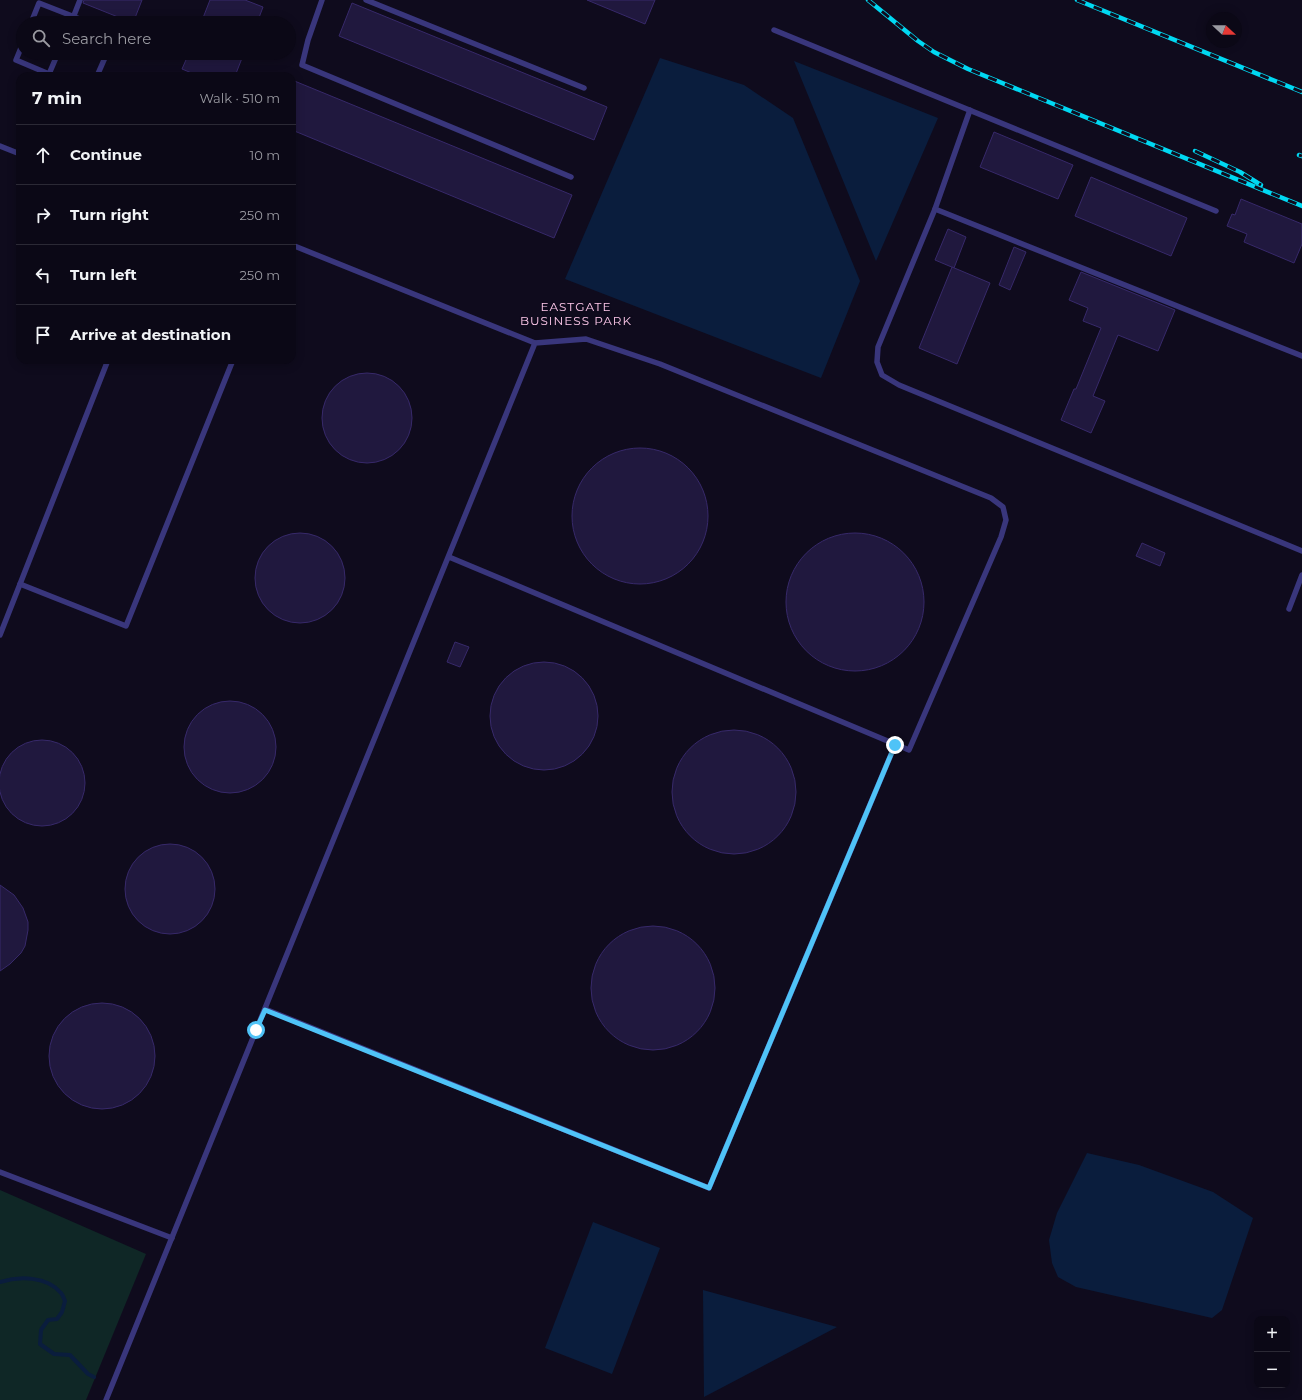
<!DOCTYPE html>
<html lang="en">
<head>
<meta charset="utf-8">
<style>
	body { margin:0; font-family:Montserrat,sans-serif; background:#14111f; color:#f1f3f6 }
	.controls { position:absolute; right:12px; bottom:12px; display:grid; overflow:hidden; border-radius:8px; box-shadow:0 2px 10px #0003 }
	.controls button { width:36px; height:36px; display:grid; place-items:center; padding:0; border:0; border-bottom:1px solid #2b2935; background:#0b0816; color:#f1f3f6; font:20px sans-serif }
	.compass { position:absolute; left:1206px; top:12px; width:36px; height:36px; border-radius:50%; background:#0b0816; box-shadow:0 2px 10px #0003; rotate:112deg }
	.stop { position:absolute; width:12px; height:12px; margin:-9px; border:3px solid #4fc3f7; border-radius:50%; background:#fff }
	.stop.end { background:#4fc3f7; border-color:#fff; box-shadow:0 1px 4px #0008 }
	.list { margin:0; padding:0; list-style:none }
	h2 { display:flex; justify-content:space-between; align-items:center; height:52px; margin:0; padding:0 16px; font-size:17px }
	h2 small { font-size:13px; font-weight:400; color:#9a9aa1 }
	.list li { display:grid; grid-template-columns:26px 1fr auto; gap:12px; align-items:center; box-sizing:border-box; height:60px; padding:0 16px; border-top:1px solid #2b2935 }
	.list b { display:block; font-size:15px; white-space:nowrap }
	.list em { font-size:13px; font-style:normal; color:#9a9aa1 }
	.icon { flex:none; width:22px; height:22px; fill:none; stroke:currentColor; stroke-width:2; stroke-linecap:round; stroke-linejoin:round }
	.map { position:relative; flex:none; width:1302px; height:1400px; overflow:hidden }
	.search { position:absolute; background:#0b0816; box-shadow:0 2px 10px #0003; left:16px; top:16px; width:280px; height:44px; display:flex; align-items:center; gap:10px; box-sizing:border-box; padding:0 14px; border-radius:22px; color:#9a9aa1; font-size:15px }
	.panel { position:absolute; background:#0b0816; box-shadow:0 2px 10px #0003; left:16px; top:72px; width:280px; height:292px; border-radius:12px }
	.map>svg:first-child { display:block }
	.green { fill:#0f2726 }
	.water { fill:#0a1d3d }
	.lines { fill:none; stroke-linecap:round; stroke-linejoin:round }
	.stream { stroke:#0a1d3d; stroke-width:4 }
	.building { fill:#20183e; stroke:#37296a }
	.service { stroke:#39367c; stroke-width:5.5 }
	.rail-casing { stroke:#00d8f2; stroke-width:4.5 }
	.rail { stroke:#0f0b1d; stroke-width:3; stroke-dasharray:9; stroke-linecap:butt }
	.route { stroke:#4fc3f7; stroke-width:5 }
	.labels { text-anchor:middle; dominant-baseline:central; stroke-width:3; stroke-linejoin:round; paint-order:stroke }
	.neighbourhood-label { font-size:12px; letter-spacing:1px; fill:#ffc9eb; stroke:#0f0b1d }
</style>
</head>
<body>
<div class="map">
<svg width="1302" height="1400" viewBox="0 0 1302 1400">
	<rect width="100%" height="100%" fill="#0f0b1d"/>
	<!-- green -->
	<polygon class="green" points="0,1190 146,1254 86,1400 0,1400"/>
	<!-- water -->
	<g class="water">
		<polygon points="660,58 744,85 793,118 860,281 821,378 565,279"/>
		<polygon points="794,61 938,118 876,261"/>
		<polygon points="1087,1153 1139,1165 1213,1192 1253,1218 1222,1310 1212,1318 1076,1287 1058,1277 1052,1263 1049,1240 1057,1213"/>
		<polygon points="593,1222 660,1248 612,1374 545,1348"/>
		<polygon points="703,1290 837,1327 704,1397"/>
	</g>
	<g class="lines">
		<!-- stream -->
		<path class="stream" d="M0 1282C19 1276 47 1276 61 1293 63 1295 64 1299 65 1301L62 1312 57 1319 48 1320 41 1330 40 1344 54 1354 70 1355 88 1374 94 1377"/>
	</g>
	<!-- building -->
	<g class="building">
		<polygon points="84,0 142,0 133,23 83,3"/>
		<polygon points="210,0 245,0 263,7 257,23 201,23"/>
		<polygon points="587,0 655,0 645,24"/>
		<polygon points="352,3 607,107 594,140 339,36"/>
		<polygon points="189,53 244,53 235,76 199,76 182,69"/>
		<polygon points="292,80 572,195 554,238 292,130"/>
		<polygon points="994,132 1073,165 1058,199 980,167"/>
		<polygon points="1091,177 1187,218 1171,256 1075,216"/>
		<polygon points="1241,199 1302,224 1302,244 1294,263 1244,242 1247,234 1227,226 1232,214 1235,215"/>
		<polygon points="948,229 966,237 954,268 935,260"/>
		<polygon points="1014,247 1026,252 1010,290 999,285"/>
		<polygon points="952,267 990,283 957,364 919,348"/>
		<polygon points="1081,272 1175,310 1158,351 1118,335 1093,396 1105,401 1091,433 1061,420 1074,389 1076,389 1101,328 1083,321 1088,308 1069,300"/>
		<circle cx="367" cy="418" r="45"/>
		<circle cx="640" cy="516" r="68"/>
		<circle cx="300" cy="578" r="45"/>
		<circle cx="855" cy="602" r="69"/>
		<polygon points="1142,543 1165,553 1160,566 1136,556"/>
		<polygon points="455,642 469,647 460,667 447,662"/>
		<circle cx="544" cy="716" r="54"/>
		<circle cx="230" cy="747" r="46"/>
		<circle cx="734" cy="792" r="62"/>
		<circle cx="42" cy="783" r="43"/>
		<circle cx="170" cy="889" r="45"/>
		<polygon points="0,885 14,895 23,908 28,922 28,930 25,946 21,953 10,964 0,971"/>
		<circle cx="653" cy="988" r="62"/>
		<circle cx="102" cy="1056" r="53"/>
	</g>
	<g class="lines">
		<!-- service -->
		<g class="service">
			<polyline points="322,0 308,40 302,65 571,177"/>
			<polyline points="366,0 584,88"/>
			<polyline points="31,23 39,3 90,23"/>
			<polyline points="71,23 80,0"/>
			<polyline points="774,30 1216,211"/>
			<polyline points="23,43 16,60 49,74 58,53"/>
			<polyline points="97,76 107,53"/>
			<polyline points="970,110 935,209 1302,356"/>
			<polyline points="0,146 20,154"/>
			<polyline points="935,209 878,347 877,362 882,375 899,385 1302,551"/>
			<polyline points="292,245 535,343"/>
			<polyline points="20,584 126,626 233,360"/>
			<polyline points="1289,609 1302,575"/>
			<polyline points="0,635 108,360"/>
			<polyline points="265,1009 709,1188 895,745"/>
			<polyline points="0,1172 172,1238"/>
			<polyline points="106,1400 535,343 586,339 660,364 991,498 1003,507 1006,520 1001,537 909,750 449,557"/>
		</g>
		<defs>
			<g id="rail">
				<polyline points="868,0 918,41 934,52 968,69 1302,206"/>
				<polyline points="1077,0 1302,92"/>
				<polyline points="1195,151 1240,172 1261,185"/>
				<polyline points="1299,155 1302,156"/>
			</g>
		</defs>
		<!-- rail casing -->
		<use href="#rail" class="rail-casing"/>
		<!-- rail -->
		<use href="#rail" class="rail"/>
	</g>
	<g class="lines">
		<!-- route -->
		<polyline class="route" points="256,1030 265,1010 709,1188 895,745"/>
	</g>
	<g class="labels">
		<!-- neighbourhood labels -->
		<g class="neighbourhood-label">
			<text x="576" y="306">EASTGATE<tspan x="576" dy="14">BUSINESS PARK</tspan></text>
		</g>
	</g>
</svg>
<div class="controls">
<button>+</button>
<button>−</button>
</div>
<svg class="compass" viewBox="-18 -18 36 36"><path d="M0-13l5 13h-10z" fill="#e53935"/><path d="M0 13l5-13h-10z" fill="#9a9aa1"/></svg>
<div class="stop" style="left:256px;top:1030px"></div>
<div class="stop end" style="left:895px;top:745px"></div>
<div class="search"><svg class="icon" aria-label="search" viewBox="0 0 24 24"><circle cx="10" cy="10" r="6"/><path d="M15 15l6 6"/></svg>Search here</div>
<section class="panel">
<h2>7 min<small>Walk · 510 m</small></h2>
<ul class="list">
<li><svg class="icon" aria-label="ahead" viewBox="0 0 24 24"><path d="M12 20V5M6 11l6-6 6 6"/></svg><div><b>Continue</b></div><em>10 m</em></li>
<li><svg class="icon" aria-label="right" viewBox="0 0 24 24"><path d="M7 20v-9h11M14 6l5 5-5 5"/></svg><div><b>Turn right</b></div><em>250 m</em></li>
<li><svg class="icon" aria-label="left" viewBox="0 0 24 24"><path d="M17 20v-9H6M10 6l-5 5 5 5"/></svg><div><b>Turn left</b></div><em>250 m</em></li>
<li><svg class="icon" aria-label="arrive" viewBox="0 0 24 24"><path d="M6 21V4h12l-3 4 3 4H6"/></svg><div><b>Arrive at destination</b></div></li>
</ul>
</section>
</div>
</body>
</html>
